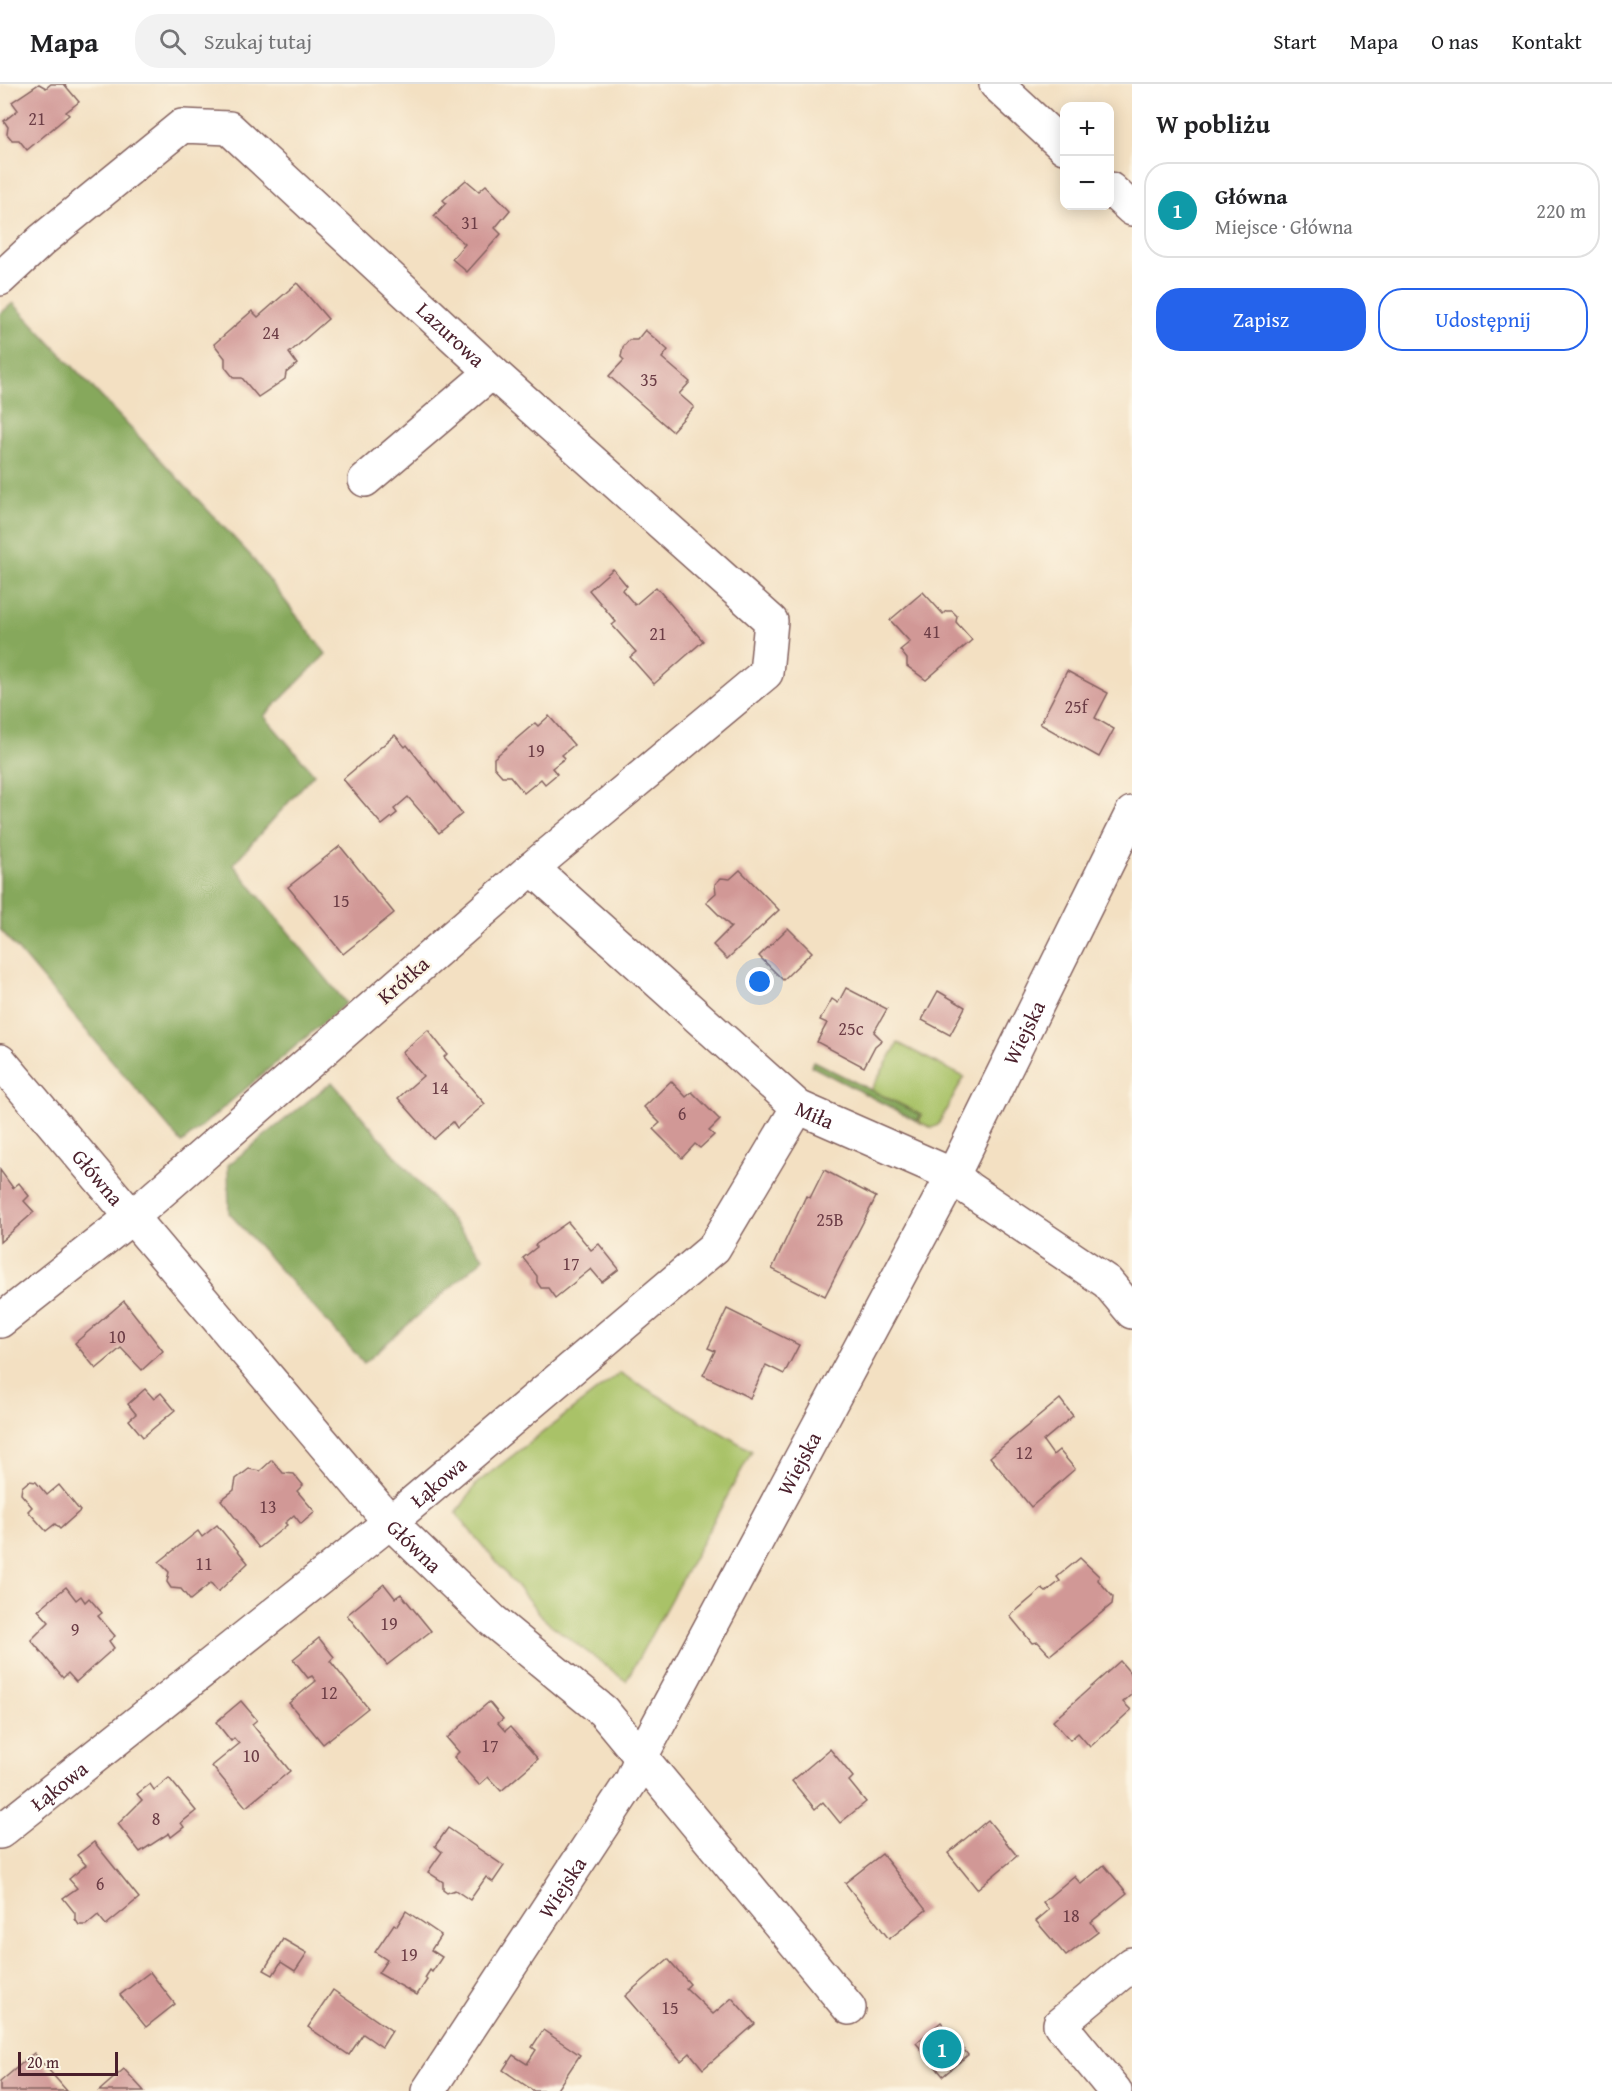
<!DOCTYPE html>
<html lang="pl">
<head>
<meta charset="utf-8">
<style>
	body { margin:0; font-family:"Gentium Book Plus",serif; background:#f2f2f2; color:#202124 }
	.controls { position:absolute; right:18px; top:18px; display:grid; overflow:hidden; border-radius:12px; box-shadow:0 3px 15px #0003 }
	.controls button { width:54px; height:54px; display:grid; place-items:center; padding:0; border:0; border-bottom:2px solid #e0e0e0; background:#fff; color:#202124; font:30px sans-serif }
	.scale { position:absolute; left:18px; bottom:15px; width:100px; box-sizing:border-box; padding-left:6px; border:3px solid #4a1f2b; border-top:0; font-size:16px; line-height:21px; white-space:nowrap; color:#4a1f2b; -webkit-text-stroke:4px #fcf5e5; paint-order:stroke }
	.you { position:absolute; left:760px; top:898px; width:21px; height:21px; margin:-15px; border:4px solid #fff; border-radius:50%; background:#1a73e8; box-shadow:0 0 0 9px #1a73e833 }
	.badge { display:grid; place-items:center; width:39px; height:39px; border-radius:50%; background:#2563eb; color:#fff; font-size:20px; font-weight:700 }
	.pin { position:absolute; translate:-50% -50%; border:3px solid #fff; box-shadow:0 2px 6px #0006 }
	.list { margin:0; padding:0; list-style:none }
	h2 { display:flex; justify-content:space-between; align-items:center; height:78px; margin:0; padding:0 24px; font-size:26px }
	h2 small { font-size:20px; font-weight:400; color:#757577 }
	.list li { display:grid; grid-template-columns:39px 1fr auto; gap:18px; align-items:center; box-sizing:border-box; height:96px; margin:0 12px 12px; padding:0 12px; border:2px solid #e0e0e0; border-radius:24px }
	.list b { display:block; font-size:22px; white-space:nowrap }
	.list p { margin:0; font-size:20px; white-space:nowrap; color:#757577 }
	.list em { font-size:20px; font-style:normal; color:#757577 }
	.actions { display:flex; gap:12px; padding:18px 24px }
	.actions a { flex:1; padding:14px 0; border:2px solid #2563eb; border-radius:24px; text-align:center; font-size:21px; color:#2563eb }
	.actions .main { background:#2563eb; color:#fff }
	.icon { flex:none; width:33px; height:33px; fill:none; stroke:currentColor; stroke-width:2; stroke-linecap:round; stroke-linejoin:round }
	.map { position:relative; flex:none; width:1132px; height:2007px; overflow:hidden }
	header { display:flex; align-items:center; gap:36px; box-sizing:border-box; height:84px; padding:0 30px; background:#fff; border-bottom:2px solid #e0e0e0 }
	header strong { font-size:28px }
	nav { display:flex; gap:33px; margin-inline-start:auto; font-size:21px }
	.search { width:420px; height:54px; background:#f2f2f2; display:flex; align-items:center; gap:15px; box-sizing:border-box; padding:0 21px; border-radius:24px; color:#757577; font-size:22px }
	main { display:flex }
	aside { flex:1; background:#fff }
	.map>svg:first-child { display:block }
	.green { fill:#a9c268; stroke:#7a704a; stroke-width:1.5 }
	.forest { fill:#86a85c; stroke:#686444; stroke-width:1.5 }
	.building { fill:#d19896 }
	.lines { fill:none; stroke-linecap:round; stroke-linejoin:round }
	.minor-casing { stroke:#856360; stroke-width:36 }
	.minor { stroke:#fff; stroke-width:33 }
	.labels { text-anchor:middle; dominant-baseline:central; stroke-width:5; stroke-linejoin:round; paint-order:stroke }
	.number-label { font-size:18px; fill:#6c3d46 }
	.street-label { font-size:21px; fill:#4a1f2b; stroke:#fcf5e5 }
</style>
</head>
<body>
<header>
<strong>Mapa</strong>
<div class="search"><svg class="icon" aria-label="search" viewBox="0 0 24 24"><circle cx="10" cy="10" r="6"/><path d="M15 15l6 6"/></svg>Szukaj tutaj</div>
<nav><a>Start</a><a>Mapa</a><a>O nas</a><a>Kontakt</a></nav>
</header>
<main>
<div class="map">
<svg width="1132" height="2007" viewBox="0 0 1132 2007">
	<rect width="100%" height="100%" fill="#fcf5e5"/>
	<filter id="ink" filterUnits="userSpaceOnUse"><feTurbulence type="fractalNoise" baseFrequency=".0167" numOctaves="2"/><feDisplacementMap in="SourceGraphic" scale="12" xChannelSelector="R" yChannelSelector="G"/><feConvolveMatrix kernelMatrix="1 2 1 2 8 2 1 2 1" color-interpolation-filters="sRGB"/></filter>
	<filter id="wash" filterUnits="userSpaceOnUse"><feTurbulence type="fractalNoise" baseFrequency=".008" numOctaves="4" result="noise"/><feDisplacementMap in="SourceGraphic" scale="24" xChannelSelector="R" yChannelSelector="G"/><feGaussianBlur stdDeviation="1.35" result="paint"/><feColorMatrix in="noise" values="0 0 0 0 0 0 0 0 0 0 0 0 0 0 0 0 0 1.4 0 .05"/><feComposite in="paint" operator="in"/></filter>
	<g filter="url(#wash)">
		<rect width="100%" height="100%" fill="#f3e0c2"/>
		<!-- green -->
		<g class="green">
			<polygon points="898,959 964,993 938,1041 932,1044 919,1038 922,1031 871,1006"/>
			<polygon points="620,1289 752,1367 626,1597 546,1537 456,1430 477,1399"/>
		</g>
		<!-- forest -->
		<g class="forest">
			<polygon points="13,219 250,471 326,570 264,632 314,690 233,780 346,919 182,1059 0,845 0,230"/>
			<polygon points="813,977 921,1031 917,1037 811,982"/>
			<polygon points="332,998 484,1174 364,1279 229,1129 228,1081"/>
		</g>
		<g id="blocks">
			<!-- building -->
			<g class="building">
				<polygon points="39,0 46,4 51,0 64,0 79,18 66,28 69,31 27,66 19,56 12,56 7,50 8,43 4,37 18,26 12,18"/>
				<polygon points="466,96 479,107 486,101 510,126 495,144 501,150 467,188 452,175 465,160 434,132 446,119 443,116"/>
				<polygon points="297,199 328,235 289,269 297,280 286,289 285,295 258,313 242,294 234,294 225,283 225,274 214,260 252,227 258,233"/>
				<polygon points="645,246 668,266 662,274 690,298 679,310 694,323 672,347 609,292 624,276 621,273 623,263 629,256 637,256"/>
				<polygon points="613,485 627,502 622,506 635,521 656,503 703,557 654,600 630,573 636,568 612,541 616,538 589,506"/>
				<polygon points="923,508 943,530 946,527 952,527 957,532 956,538 972,556 926,596 907,582 907,575 900,566 910,558 890,536"/>
				<polygon points="1067,587 1108,609 1095,634 1114,645 1099,673 1040,640"/>
				<polygon points="549,632 574,661 562,671 565,674 552,684 557,690 545,700 541,695 524,709 510,692 502,692 494,683 494,674 535,639 538,642"/>
				<polygon points="395,651 405,663 407,661 462,730 439,749 408,713 394,725 397,729 382,741 343,695"/>
				<polygon points="340,762 394,829 343,870 288,803"/>
				<polygon points="740,786 779,826 727,875 713,861 731,843 706,818 716,809 715,800 721,794 730,795"/>
				<polygon points="788,844 812,868 783,896 759,872"/>
				<polygon points="846,904 887,925 874,948 882,956 875,962 864,983 817,958 827,939 820,936 832,915 838,919"/>
				<polygon points="938,907 965,923 950,951 922,936"/>
				<polygon points="428,946 447,970 444,973 485,1020 457,1044 453,1038 434,1055 398,1014 423,992 402,968"/>
				<polygon points="671,997 686,1013 692,1008 720,1036 709,1047 714,1051 700,1064 695,1060 682,1074 653,1045 660,1039 644,1023"/>
				<polygon points="0,1086 13,1104 19,1099 29,1112 24,1117 34,1128 0,1158"/>
				<polygon points="824,1086 876,1113 825,1212 772,1185 806,1112 810,1114"/>
				<polygon points="568,1138 591,1166 599,1160 619,1185 602,1198 591,1185 555,1214 548,1204 541,1204 537,1198 537,1192 523,1174 537,1163 535,1161"/>
				<polygon points="124,1217 163,1267 142,1286 121,1264 96,1285 75,1259"/>
				<polygon points="727,1225 799,1261 784,1290 766,1281 750,1314 703,1291 715,1267 708,1264"/>
				<polygon points="145,1305 154,1315 161,1309 175,1326 143,1353 129,1336 136,1330 128,1320"/>
				<polygon points="1060,1315 1073,1332 1043,1357 1053,1371 1059,1366 1075,1385 1031,1423 990,1373"/>
				<polygon points="272,1376 283,1389 294,1390 303,1401 297,1407 315,1428 301,1440 294,1431 285,1439 287,1441 259,1464 221,1416 234,1406 236,1395 249,1385 260,1387"/>
				<polygon points="29,1397 36,1398 47,1411 59,1401 80,1427 60,1445 55,1440 46,1447 28,1427 32,1423 21,1410 22,1403"/>
				<polygon points="217,1441 248,1479 218,1508 211,1499 190,1516 181,1505 171,1504 167,1498 169,1488 159,1478 198,1447 202,1453"/>
				<polygon points="1080,1474 1099,1492 1098,1496 1113,1513 1112,1520 1050,1571 1038,1558 1032,1559 1010,1532 1042,1505 1046,1508 1060,1497 1057,1493"/>
				<polygon points="384,1500 395,1514 401,1510 431,1547 387,1581 347,1531"/>
				<polygon points="66,1503 76,1516 81,1512 85,1518 89,1514 102,1529 98,1532 115,1552 109,1557 114,1564 76,1598 68,1589 63,1594 31,1556 49,1538 38,1526"/>
				<polygon points="319,1554 334,1573 330,1577 368,1624 323,1660 289,1619 316,1597 312,1592 308,1594 293,1575"/>
				<polygon points="1120,1577 1132,1591 1132,1610 1123,1618 1131,1626 1090,1663 1078,1649 1070,1656 1053,1637"/>
				<polygon points="241,1617 257,1636 252,1640 290,1687 246,1723 212,1682 239,1660 234,1654 231,1657 216,1638"/>
				<polygon points="489,1618 503,1635 498,1639 505,1647 510,1643 538,1675 501,1707 488,1693 479,1701 454,1673 459,1668 447,1654"/>
				<polygon points="830,1665 853,1693 849,1697 866,1718 840,1739 823,1718 815,1725 792,1697"/>
				<polygon points="169,1694 196,1727 181,1739 184,1743 171,1753 169,1749 140,1768 118,1740 142,1716 137,1710 150,1700 154,1706"/>
				<polygon points="988,1736 1017,1772 977,1805 948,1769"/>
				<polygon points="448,1744 504,1782 493,1798 486,1793 470,1816 455,1806 447,1809 443,1806 443,1798 428,1788 442,1768 435,1762"/>
				<polygon points="94,1758 139,1814 106,1841 98,1831 86,1841 79,1841 75,1835 75,1829 63,1814 77,1804 69,1795 86,1781 77,1771"/>
				<polygon points="882,1770 926,1826 889,1855 845,1799"/>
				<polygon points="1104,1781 1127,1809 1091,1838 1098,1848 1066,1872 1036,1837 1049,1826 1043,1818 1074,1792 1081,1800"/>
				<polygon points="406,1827 441,1851 431,1866 442,1873 432,1888 430,1886 425,1894 427,1896 417,1911 378,1889 387,1876 375,1868 394,1840 397,1842"/>
				<polygon points="283,1855 307,1869 295,1887 281,1878 273,1891 264,1886"/>
				<polygon points="668,1875 690,1900 686,1904 713,1930 732,1914 755,1940 703,1985 690,1969 681,1977 625,1912"/>
				<polygon points="150,1888 175,1920 146,1943 120,1911"/>
				<polygon points="333,1906 392,1947 382,1963 363,1950 349,1971 308,1943"/>
				<polygon points="941,1938 968,1971 943,1992 916,1959"/>
				<polygon points="543,1946 580,1971 556,2007 534,2007 503,1986 513,1971 527,1980 536,1966 532,1963"/>
				<polygon points="34,1969 67,2007 0,2007 0,1998"/>
				<polygon points="124,1985 144,2007 99,2007"/>
			</g>
		</g>
	</g>
	<g filter="url(#ink)">
		<use href="#blocks" fill-opacity="0" stroke="#856360" stroke-width="1.5"/>
		<g class="lines">
			<defs>
				<g id="minor">
					<polyline points="996,0 1064,63"/>
					<polyline points="1110,105 1132,125"/>
					<path id="s1" d="M0 195 42 156 182 42 229 44 492 288 771 537 766 589 532 784 132 1133 0 1237"/>
					<polyline points="365,396 492,288"/>
					<path id="s2" d="M532 784 798 1023 953 1091 969 1105 1107 1198 1132 1228"/>
					<path id="s3" d="M0 977 390 1438 492 1536 603 1627 849 1924"/>
					<path id="s4" d="M0 1748 390 1438 714 1164 798 1023"/>
					<path id="s5" d="M428 2007 632 1696 642 1671 953 1091 1132 729"/>
					<polyline points="1115,2007 1060,1940 1132,1880"/>
				</g>
			</defs>
			<!-- minor casing -->
			<use href="#minor" class="minor-casing"/>
			<!-- minor -->
			<use href="#minor" class="minor"/>
		</g>
	</g>
	<g class="labels">
		<!-- number labels -->
		<g class="number-label">
			<text x="37" y="34">21</text>
			<text x="470" y="138">31</text>
			<text x="271" y="248">24</text>
			<text x="649" y="295">35</text>
			<text x="932" y="547">41</text>
			<text x="658" y="549">21</text>
			<text x="1076" y="622">25f</text>
			<text x="536" y="666">19</text>
			<text x="341" y="816">15</text>
			<text x="851" y="944">25c</text>
			<text x="440" y="1003">14</text>
			<text x="682" y="1029">6</text>
			<text x="830" y="1135">25B</text>
			<text x="571" y="1179">17</text>
			<text x="117" y="1252">10</text>
			<text x="1024" y="1368">12</text>
			<text x="268" y="1422">13</text>
			<text x="204" y="1479">11</text>
			<text x="389" y="1539">19</text>
			<text x="75" y="1545">9</text>
			<text x="329" y="1608">12</text>
			<text x="490" y="1661">17</text>
			<text x="251" y="1671">10</text>
			<text x="156" y="1734">8</text>
			<text x="100" y="1799">6</text>
			<text x="1071" y="1831">18</text>
			<text x="409" y="1870">19</text>
			<text x="670" y="1923">15</text>
		</g>
		<!-- street labels -->
		<g class="street-label">
			<text stroke="none"><textPath href="#s1" startOffset="588">Lazurowa</textPath></text>
			<text transform="translate(403 896) rotate(-41)">Krótka</text>
			<text stroke="none"><textPath href="#s5" startOffset="1216">Wiejska</textPath></text>
			<text stroke="none"><textPath href="#s2" startOffset="376">Miła</textPath></text>
			<text stroke="none"><textPath href="#s3" startOffset="152">Główna</textPath></text>
			<text stroke="none"><textPath href="#s5" startOffset="730">Wiejska</textPath></text>
			<text stroke="none"><textPath href="#s4" startOffset="561">Łąkowa</textPath></text>
			<text stroke="none"><textPath href="#s3" startOffset="638">Główna</textPath></text>
			<text stroke="none"><textPath href="#s4" startOffset="75">Łąkowa</textPath></text>
			<text stroke="none"><textPath href="#s5" startOffset="244">Wiejska</textPath></text>
		</g>
	</g>
</svg>
<div class="controls">
<button>+</button>
<button>−</button>
</div>
<div class="scale">20 m</div>
<div class="you"></div>
<div class="pin badge" style="left:942px;top:1965px;background:#0f9aa8">1</div>
</div>
<aside>
<h2>W pobliżu<small></small></h2>
<ul class="list">
<li><span class="badge" style="background:#0f9aa8">1</span><div><b>Główna</b><p>Miejsce · Główna</p></div><em>220 m</em></li>
</ul>
<div class="actions"><a class="main">Zapisz</a><a>Udostępnij</a></div>
</aside>
</main>
</body>
</html>
